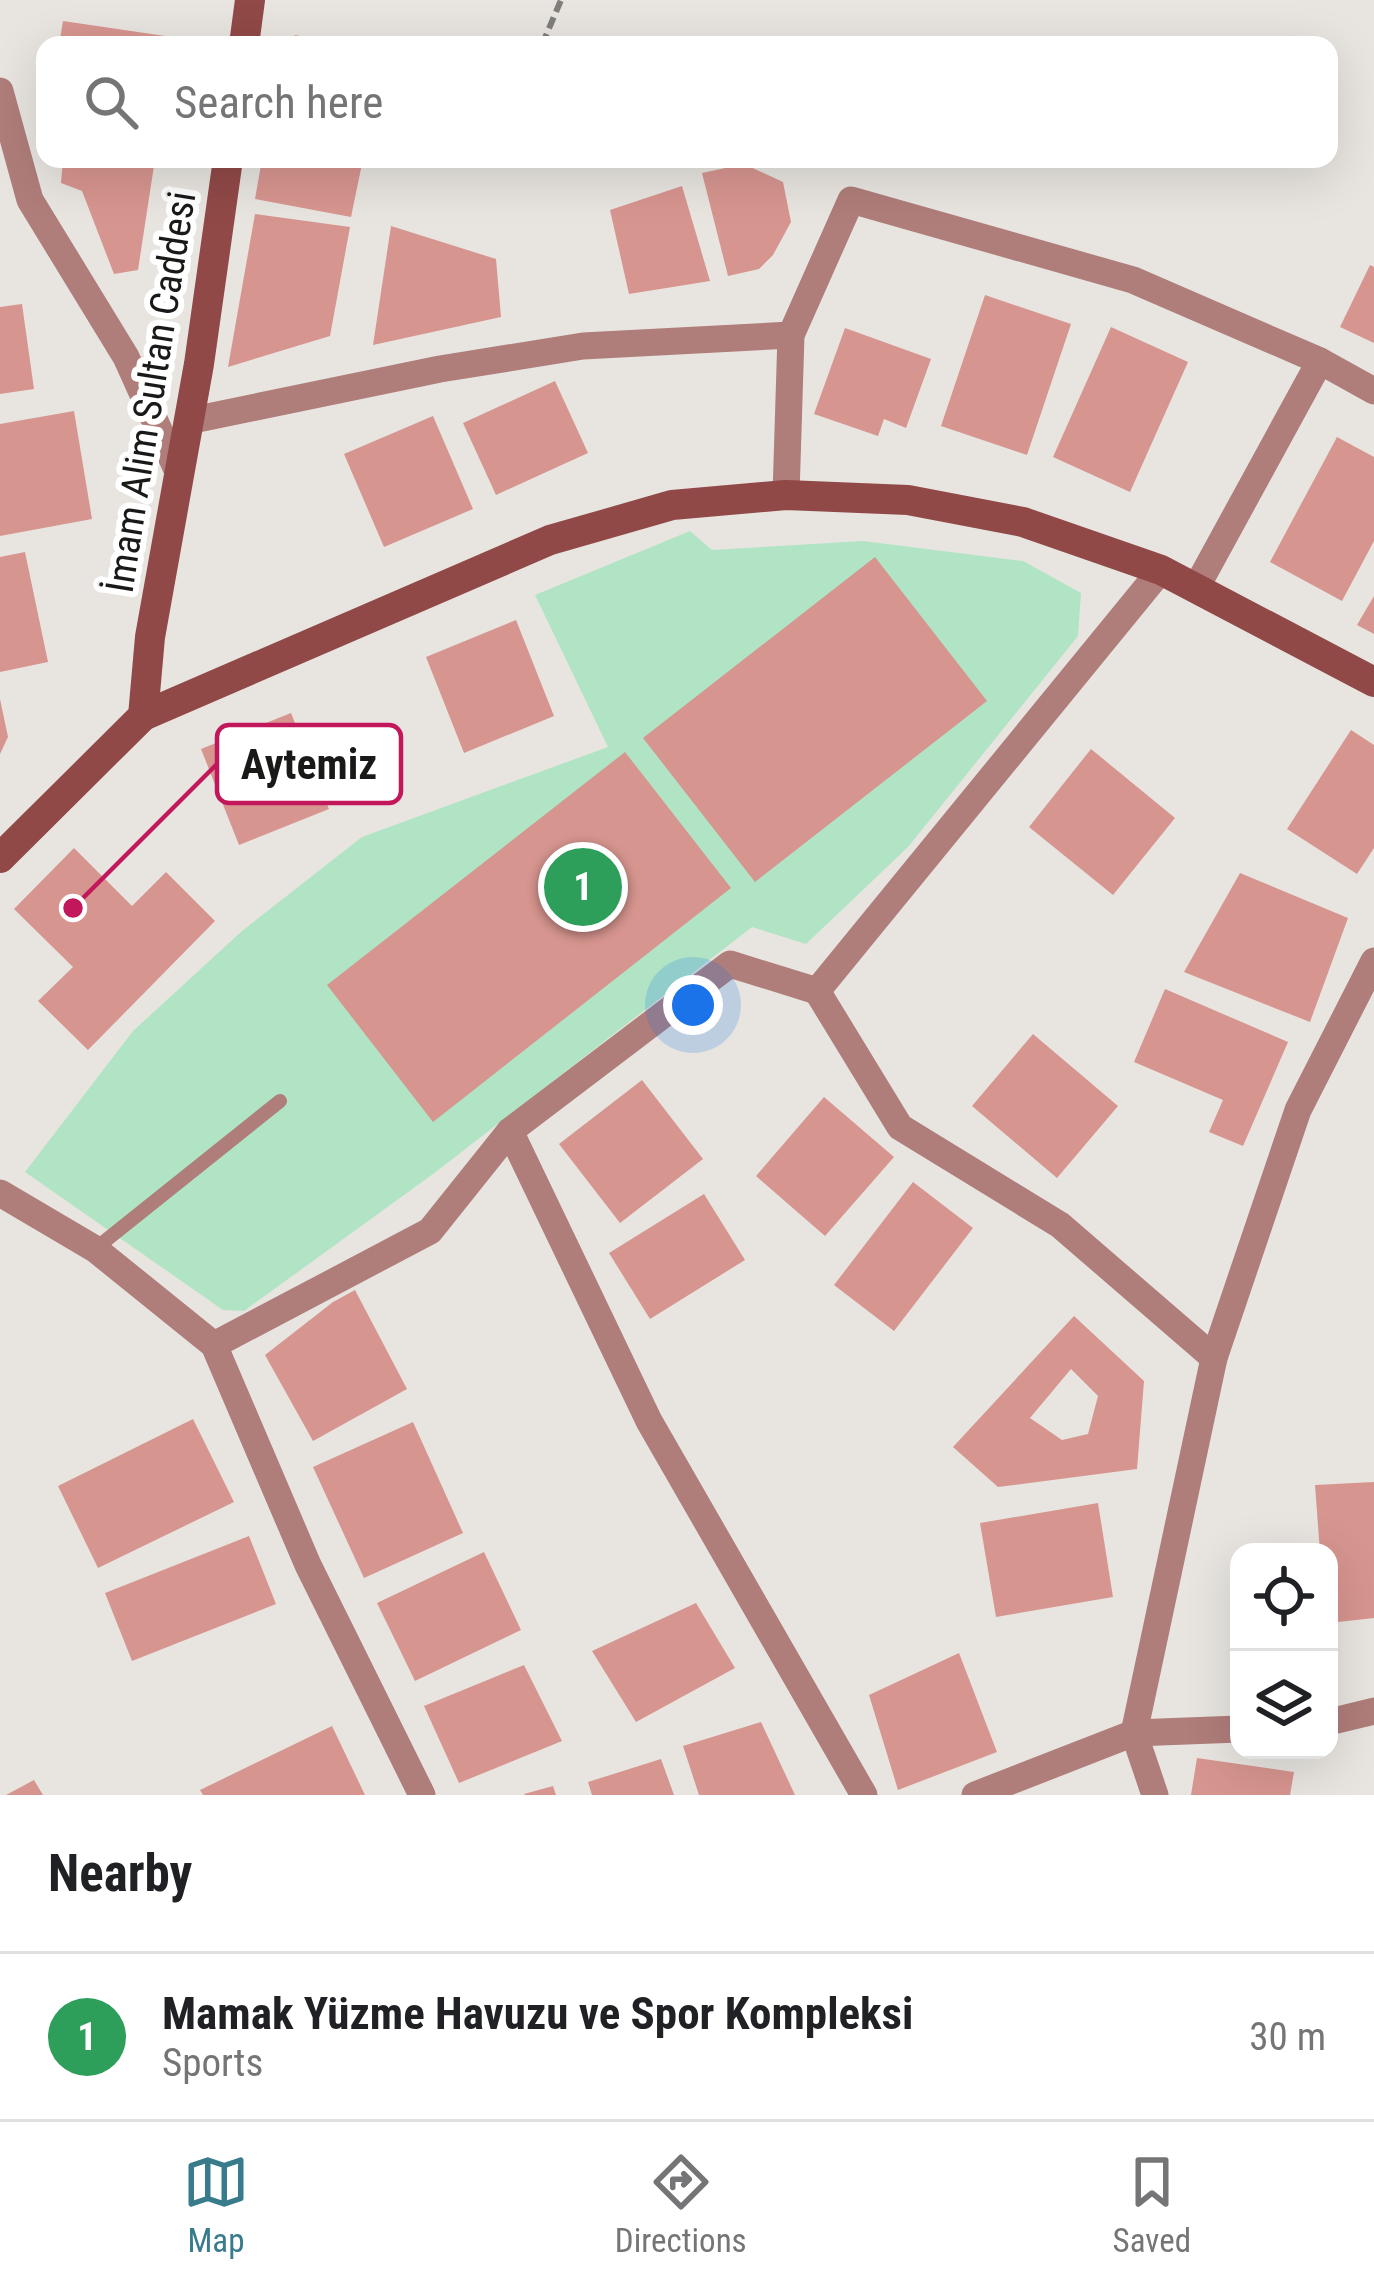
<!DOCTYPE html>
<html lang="en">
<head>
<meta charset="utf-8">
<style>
	body { margin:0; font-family:"Roboto Condensed",sans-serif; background:#f2f2f2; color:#202124 }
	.controls { position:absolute; right:36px; bottom:36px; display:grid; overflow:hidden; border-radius:24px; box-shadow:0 12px 48px #0002 }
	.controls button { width:108px; height:108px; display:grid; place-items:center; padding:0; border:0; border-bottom:3px solid #e0e0e0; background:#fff; color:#202124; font:60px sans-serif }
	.you { position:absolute; left:693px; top:1005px; width:42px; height:42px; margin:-30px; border:9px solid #fff; border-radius:50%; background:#1a73e8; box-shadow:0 0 0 18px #1a73e833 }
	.badge { display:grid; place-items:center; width:78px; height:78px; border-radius:50%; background:#387b8b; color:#fff; font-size:39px; font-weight:700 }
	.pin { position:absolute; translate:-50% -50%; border:6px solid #fff; box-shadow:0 3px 12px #0006 }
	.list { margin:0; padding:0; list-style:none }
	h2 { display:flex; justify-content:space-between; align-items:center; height:156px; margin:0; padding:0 48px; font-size:51px }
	h2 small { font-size:39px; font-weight:400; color:#757577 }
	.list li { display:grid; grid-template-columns:78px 1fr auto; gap:36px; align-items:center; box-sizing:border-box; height:168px; padding:0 48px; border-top:3px solid #e0e0e0 }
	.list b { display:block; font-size:45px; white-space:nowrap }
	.list p { margin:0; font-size:39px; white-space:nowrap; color:#757577 }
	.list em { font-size:39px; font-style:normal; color:#757577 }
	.icon { flex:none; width:66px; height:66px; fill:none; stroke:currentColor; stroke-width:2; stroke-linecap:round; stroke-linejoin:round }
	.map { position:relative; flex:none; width:1374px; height:1795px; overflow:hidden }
	.search { position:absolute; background:#fff; box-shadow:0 12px 48px #0002; left:36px; right:36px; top:36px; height:132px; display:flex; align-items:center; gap:30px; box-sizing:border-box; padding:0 42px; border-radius:24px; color:#757577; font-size:45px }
	.sheet { height:324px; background:#fff }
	nav { display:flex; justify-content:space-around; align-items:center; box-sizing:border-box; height:168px; border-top:3px solid #e0e0e0; background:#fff; font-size:33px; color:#757577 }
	nav a { display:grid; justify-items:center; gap:6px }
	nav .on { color:#387b8b }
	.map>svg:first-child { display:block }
	.green { fill:#b0e4c4 }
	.building { fill:#d7958f; fill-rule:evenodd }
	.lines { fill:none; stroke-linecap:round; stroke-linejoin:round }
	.path { stroke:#7f7e7a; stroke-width:6; stroke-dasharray:12 6; stroke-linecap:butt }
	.lane { stroke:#af7d7a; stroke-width:14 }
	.street { stroke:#af7d7a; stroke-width:27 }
	.secondary { stroke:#904947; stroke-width:30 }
	.labels { text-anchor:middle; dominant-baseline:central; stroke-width:12; stroke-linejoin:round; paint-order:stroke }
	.street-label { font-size:39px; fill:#191917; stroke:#fff }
	.leader { fill:none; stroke:#c2185b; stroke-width:4.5 }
	.callout-dot { fill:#c2185b; stroke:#fff; stroke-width:4.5 }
	.callout { fill:#fff; stroke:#c2185b; stroke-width:4.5 }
	.callout-label { font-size:42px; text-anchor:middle; font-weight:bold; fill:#191917 }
</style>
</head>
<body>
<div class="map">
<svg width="1374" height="1795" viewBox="0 0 1374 1795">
	<rect width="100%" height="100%" fill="#e8e5e0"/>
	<!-- green -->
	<polygon class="green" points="690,531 712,550 863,541 1023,561 1081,593 1078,636 908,847 806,944 752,927 433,1174 244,1311 223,1310 25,1172 133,1031 242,931 362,837 608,747 535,595"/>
	<!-- building -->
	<g class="building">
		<polygon points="63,21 172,37 171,45 59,45"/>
		<polygon points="295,35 333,43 333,45 293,45"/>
		<polygon points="63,159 155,159 138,270 114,274 82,191 61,183"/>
		<polygon points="262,159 363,159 351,217 255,199"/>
		<polygon points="744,164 783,182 791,222 773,255 759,269 728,276 702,173"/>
		<polygon points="682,186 710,281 629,294 610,210"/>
		<polygon points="255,214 350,227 330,336 228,367"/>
		<polygon points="391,226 496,259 501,317 373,345"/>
		<polygon points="1370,265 1374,267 1374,343 1340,327"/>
		<polygon points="985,295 1071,324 1027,455 941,426"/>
		<polygon points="22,304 34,389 0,394 0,307"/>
		<polygon points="1111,327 1188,362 1130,492 1053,457"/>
		<polygon points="845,328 931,359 906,428 884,419 878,436 814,414"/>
		<polygon points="555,381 588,453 496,495 463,423"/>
		<polygon points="74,411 92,519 0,536 0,424"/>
		<polygon points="433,416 473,509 384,547 344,454"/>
		<polygon points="1337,437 1374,457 1374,541 1342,601 1270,562"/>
		<polygon points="25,552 48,662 0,672 0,557"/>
		<polygon points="875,557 987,701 755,882 643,738"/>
		<polygon points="1374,596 1374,634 1357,625"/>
		<polygon points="516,620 554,716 464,753 426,657"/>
		<polygon points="0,699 8,737 0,754"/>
		<polygon points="291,713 329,809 239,845 201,749"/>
		<polygon points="1351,730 1374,745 1374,848 1357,874 1287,829"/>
		<polygon points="1091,749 1175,818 1113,895 1029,827"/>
		<polygon points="625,752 731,888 433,1122 327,985"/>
		<polygon points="74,848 132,906 166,872 215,921 88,1050 38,1001 73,967 14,909"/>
		<polygon points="1240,873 1348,918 1310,1022 1184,972"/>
		<polygon points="1165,989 1288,1042 1243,1146 1209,1132 1223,1100 1134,1062"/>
		<polygon points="1033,1034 1118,1106 1057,1178 972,1106"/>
		<polygon points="642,1080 703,1159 620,1223 559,1144"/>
		<polygon points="824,1097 894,1157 825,1236 756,1176"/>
		<polygon points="913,1182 973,1228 894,1331 834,1285"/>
		<polygon points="704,1194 745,1260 650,1319 609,1253"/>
		<polygon points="355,1290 407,1389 313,1441 265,1355 333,1302"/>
		<path d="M1074 1316 1144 1381 1137 1469 998 1487 953 1447ZM1071 1369 1098 1396 1088 1434 1062 1440 1030 1418Z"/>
		<polygon points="193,1419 234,1502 98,1568 58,1486"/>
		<polygon points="413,1422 463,1533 364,1578 313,1467"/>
		<polygon points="1374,1482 1374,1618 1329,1623 1329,1552 1320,1552 1315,1485"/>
		<polygon points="1098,1503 1113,1597 996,1617 980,1523"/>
		<polygon points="249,1536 276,1604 132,1661 105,1593"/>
		<polygon points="484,1552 521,1630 415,1681 377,1603"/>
		<polygon points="696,1603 735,1668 636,1722 592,1651"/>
		<polygon points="959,1653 997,1752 898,1790 869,1695"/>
		<polygon points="524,1665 562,1741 459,1783 424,1706"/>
		<polygon points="761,1722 795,1795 699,1795 683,1746"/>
		<polygon points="332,1726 365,1795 203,1795 200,1790"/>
		<polygon points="1197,1758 1294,1772 1290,1795 1191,1795"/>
		<polygon points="661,1759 674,1795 592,1795 588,1782"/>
		<polygon points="34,1780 43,1795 6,1795"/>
		<polygon points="553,1786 556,1795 525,1795 524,1794"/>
	</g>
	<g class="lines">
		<!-- path -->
		<polyline class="path" points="542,45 561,0"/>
		<!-- lane -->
		<polyline class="lane" points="95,1249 280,1101"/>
		<!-- street -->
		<g class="street">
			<polyline points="0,91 30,200 126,357 178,472"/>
			<polyline points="188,421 440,369 583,346 791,335"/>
			<polyline points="786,495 791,335 851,200 1133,280 1320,361 1374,391"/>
			<polyline points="1196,588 1320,361"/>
			<polyline points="817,991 900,1127 1060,1225 1214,1358 1134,1733 1155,1795"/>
			<polyline points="510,1131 649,1421 864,1795"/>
			<polyline points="0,1193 95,1249 214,1345 308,1565 422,1795"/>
			<polyline points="214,1345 430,1231 510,1131 730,964 817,991 1161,570"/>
			<polyline points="1214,1358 1298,1110 1374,961"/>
			<polyline points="1329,1722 1374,1711"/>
			<polyline points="975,1795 1134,1733 1239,1729"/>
		</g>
		<!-- secondary -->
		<g class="secondary">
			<polyline points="244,45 250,0"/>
			<polyline points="143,716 550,540 672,505 786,495 908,500 1023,522 1161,570 1374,682"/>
			<polyline points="0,858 143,716 150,637 199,364 228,159"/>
		</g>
	</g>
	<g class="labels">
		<!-- street labels -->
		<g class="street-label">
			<text transform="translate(151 392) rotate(-81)">İmam Alim Sultan Caddesi</text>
		</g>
	</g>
	<!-- callouts -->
	<path class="leader" d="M73 908L217 764"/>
	<circle class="callout-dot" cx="73" cy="908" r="12"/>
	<rect class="callout" x="217" y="725" width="184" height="78" rx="12"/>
	<g class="callout-label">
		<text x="309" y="779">Aytemiz</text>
	</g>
</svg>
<div class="controls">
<button><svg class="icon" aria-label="locate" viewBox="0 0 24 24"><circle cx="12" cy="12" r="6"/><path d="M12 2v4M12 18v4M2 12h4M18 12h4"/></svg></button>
<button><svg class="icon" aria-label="layers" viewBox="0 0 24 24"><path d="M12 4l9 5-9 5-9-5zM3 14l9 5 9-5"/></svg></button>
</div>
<div class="you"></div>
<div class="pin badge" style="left:583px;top:887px;background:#2e9e5b">1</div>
<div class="search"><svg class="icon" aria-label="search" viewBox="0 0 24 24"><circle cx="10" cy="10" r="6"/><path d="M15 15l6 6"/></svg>Search here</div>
</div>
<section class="sheet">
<h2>Nearby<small></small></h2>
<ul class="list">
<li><span class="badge" style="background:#2e9e5b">1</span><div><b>Mamak Yüzme Havuzu ve Spor Kompleksi</b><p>Sports</p></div><em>30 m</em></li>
</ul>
</section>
<nav>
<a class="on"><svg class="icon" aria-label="map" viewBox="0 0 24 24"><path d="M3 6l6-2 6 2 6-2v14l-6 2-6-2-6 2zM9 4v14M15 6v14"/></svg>Map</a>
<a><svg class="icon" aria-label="directions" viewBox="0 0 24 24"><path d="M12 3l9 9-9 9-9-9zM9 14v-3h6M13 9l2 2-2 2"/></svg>Directions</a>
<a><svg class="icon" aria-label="saved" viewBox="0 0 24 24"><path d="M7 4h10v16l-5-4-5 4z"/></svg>Saved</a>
</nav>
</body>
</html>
